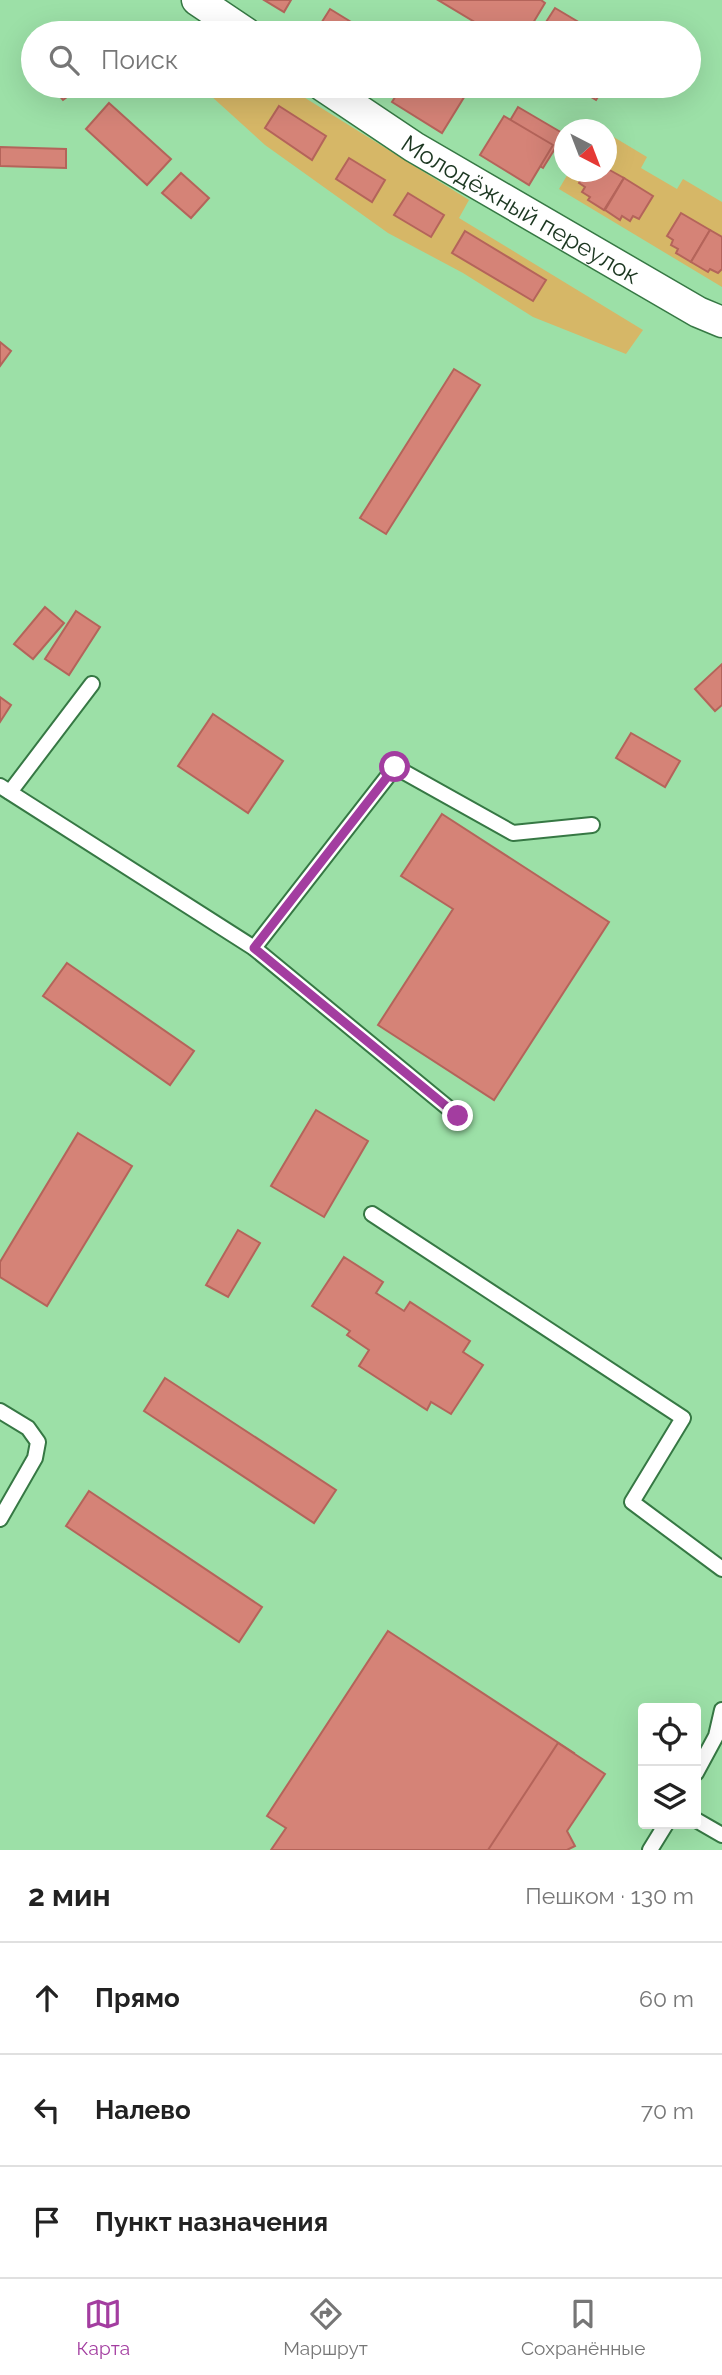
<!DOCTYPE html>
<html lang="ru">
<head>
<meta charset="utf-8">
<style>
	body { margin:0; font-family:Raleway,sans-serif; background:#f6f6f6; color:#222 }
	.controls { position:absolute; right:21px; bottom:21px; display:grid; overflow:hidden; border-radius:7px; box-shadow:0 7px 28px #0002 }
	.controls button { width:63px; height:63px; display:grid; place-items:center; padding:0; border:0; border-bottom:2px solid #e0e0e0; background:#fff; color:#222; font:35px sans-serif }
	.compass { position:absolute; left:554px; top:119px; width:63px; height:63px; border-radius:50%; background:#fff; box-shadow:0 7px 28px #0002; rotate:138deg }
	.stop { position:absolute; width:21px; height:21px; margin:-16px; border:5px solid #a33da0; border-radius:50%; background:#fff }
	.stop.end { background:#a33da0; border-color:#fff; box-shadow:0 2px 7px #0008 }
	.list { margin:0; padding:0; list-style:none }
	h2 { display:flex; justify-content:space-between; align-items:center; height:91px; margin:0; padding:0 28px; font-size:30px }
	h2 small { font-size:23px; font-weight:400; color:#767676 }
	.list li { display:grid; grid-template-columns:46px 1fr auto; gap:21px; align-items:center; box-sizing:border-box; height:112px; padding:0 28px; border-top:2px solid #e0e0e0 }
	.list b { display:block; font-size:26px; white-space:nowrap }
	.list em { font-size:23px; font-style:normal; color:#767676 }
	.icon { flex:none; width:38px; height:38px; fill:none; stroke:currentColor; stroke-width:2; stroke-linecap:round; stroke-linejoin:round }
	.map { position:relative; flex:none; width:722px; height:1850px; overflow:hidden }
	.search { position:absolute; background:#fff; box-shadow:0 7px 28px #0002; left:21px; right:21px; top:21px; height:77px; display:flex; align-items:center; gap:18px; box-sizing:border-box; padding:0 24px; border-radius:38px; color:#767676; font-size:26px }
	.sheet { height:427px; background:#fff }
	nav { display:flex; justify-content:space-around; align-items:center; box-sizing:border-box; height:98px; border-top:2px solid #e0e0e0; background:#fff; font-size:19px; color:#767676 }
	nav a { display:grid; justify-items:center; gap:4px }
	nav .on { color:#a33da0 }
	.map>svg:first-child { display:block }
	.green { fill:#d6b767 }
	.building { fill:#d58377; stroke:#b4645a; stroke-width:2 }
	.lines { fill:none; stroke-linecap:round; stroke-linejoin:round }
	.lane-casing { stroke:#367844; stroke-width:18 }
	.street-casing { stroke:#367844; stroke-width:33 }
	.lane { stroke:#fff; stroke-width:14 }
	.street { stroke:#fff; stroke-width:30 }
	.route { stroke:#a33da0; stroke-width:9 }
	.labels { text-anchor:middle; dominant-baseline:central; stroke-width:5; stroke-linejoin:round; paint-order:stroke }
	.street-label { font-size:24px; fill:#1b3620; stroke:#a9edb3 }
</style>
</head>
<body>
<div class="map">
<svg width="722" height="1850" viewBox="0 0 722 1850">
	<rect width="100%" height="100%" fill="#9ce0a7"/>
	<!-- green -->
	<g class="green">
		<polygon points="200,86 286,86 469,200 459,218 643,330 626,354 533,317 463,273 388,233 265,145"/>
		<polygon points="607,133 647,157 641,168 677,189 683,179 722,202 722,287 559,189 569,172 606,172"/>
	</g>
	<!-- building -->
	<g class="building">
		<polygon points="264,0 291,0 284,12"/>
		<polygon points="438,0 541,0 545,3 527,33 493,33"/>
		<polygon points="555,8 597,33 539,33"/>
		<polygon points="330,9 369,33 315,33"/>
		<polygon points="51,86 82,86 63,100"/>
		<polygon points="402,86 453,86 466,94 442,133 392,102"/>
		<polygon points="573,86 605,86 596,100"/>
		<polygon points="109,103 171,159 147,185 86,129"/>
		<polygon points="279,106 326,136 312,160 265,128"/>
		<polygon points="518,107 564,134 543,168 498,141"/>
		<polygon points="504,116 553,145 529,185 480,155"/>
		<polygon points="0,147 66,149 66,168 0,166"/>
		<polygon points="349,158 385,180 372,202 336,179"/>
		<polygon points="606,168 624,178 604,210 588,200 590,197 582,192 585,187 579,183 585,172 606,172"/>
		<polygon points="181,173 209,198 191,218 162,193"/>
		<polygon points="624,178 653,196 639,219 633,216 630,221 622,216 620,220 605,210"/>
		<polygon points="408,193 444,215 431,237 394,215"/>
		<polygon points="681,213 710,230 691,262 676,253 678,249 671,245 673,240 667,236"/>
		<polygon points="710,230 722,237 722,269 718,273 710,269 708,272 691,262"/>
		<polygon points="465,231 546,280 533,301 452,253"/>
		<polygon points="0,342 11,351 0,366"/>
		<polygon points="454,369 480,385 386,534 360,518"/>
		<polygon points="45,607 64,623 33,659 14,644"/>
		<polygon points="76,611 100,627 69,675 45,659"/>
		<polygon points="722,664 722,705 715,711 695,689"/>
		<polygon points="0,697 11,705 0,722"/>
		<polygon points="213,714 283,761 248,813 178,766"/>
		<polygon points="631,733 680,761 665,787 616,758"/>
		<polygon points="442,814 609,922 494,1100 378,1025 453,909 401,876"/>
		<polygon points="67,963 194,1051 170,1085 43,996"/>
		<polygon points="316,1110 368,1141 324,1217 271,1186"/>
		<polygon points="78,1133 132,1166 47,1306 0,1277 0,1262"/>
		<polygon points="238,1230 260,1243 228,1297 206,1285"/>
		<polygon points="344,1257 383,1282 376,1293 404,1311 410,1302 470,1341 463,1352 483,1365 451,1414 431,1402 427,1410 359,1366 369,1350 347,1335 350,1331 312,1306"/>
		<polygon points="165,1378 336,1490 314,1523 144,1411"/>
		<polygon points="89,1491 262,1607 239,1642 66,1526"/>
		<polygon points="388,1631 574,1753 511,1850 271,1850 286,1828 267,1816"/>
		<polygon points="558,1743 605,1774 567,1831 575,1846 567,1850 488,1850"/>
	</g>
	<g class="lines">
		<defs>
			<g id="lane">
				<polyline points="0,786 254,948 458,1116"/>
				<polyline points="10,792 92,684"/>
				<polyline points="254,948 395,767 513,833 592,825"/>
				<polyline points="372,1214 683,1418 632,1502 722,1569"/>
				<polyline points="0,1411 28,1428 38,1442 35,1458 0,1519"/>
				<polyline points="696,1773 716,1736 722,1710"/>
				<polyline points="696,1820 722,1835"/>
				<polyline points="650,1850 666,1824"/>
			</g>
			<g id="street">
				<polyline points="197,0 246,33"/>
				<path id="s1" d="M323 86 414 147 698 312 722 322"/>
			</g>
		</defs>
		<!-- lane casing -->
		<use href="#lane" class="lane-casing"/>
		<!-- street casing -->
		<use href="#street" class="street-casing"/>
		<!-- lane -->
		<use href="#lane" class="lane"/>
		<!-- street -->
		<use href="#street" class="street"/>
	</g>
	<g class="lines">
		<!-- route -->
		<polyline class="route" points="395,767 254,948 458,1116"/>
	</g>
	<g class="labels">
		<!-- street labels -->
		<g class="street-label">
			<text stroke="none"><textPath href="#s1" startOffset="233">Молодёжный переулок</textPath></text>
		</g>
	</g>
</svg>
<div class="controls">
<button><svg class="icon" aria-label="locate" viewBox="0 0 24 24"><circle cx="12" cy="12" r="6"/><path d="M12 2v4M12 18v4M2 12h4M18 12h4"/></svg></button>
<button><svg class="icon" aria-label="layers" viewBox="0 0 24 24"><path d="M12 4l9 5-9 5-9-5zM3 14l9 5 9-5"/></svg></button>
</div>
<svg class="compass" viewBox="-18 -18 36 36"><path d="M0-13l5 13h-10z" fill="#e53935"/><path d="M0 13l5-13h-10z" fill="#767676"/></svg>
<div class="stop" style="left:395px;top:767px"></div>
<div class="stop end" style="left:458px;top:1116px"></div>
<div class="search"><svg class="icon" aria-label="search" viewBox="0 0 24 24"><circle cx="10" cy="10" r="6"/><path d="M15 15l6 6"/></svg>Поиск</div>
</div>
<section class="sheet">
<h2>2 мин<small>Пешком · 130 m</small></h2>
<ul class="list">
<li><svg class="icon" aria-label="ahead" viewBox="0 0 24 24"><path d="M12 20V5M6 11l6-6 6 6"/></svg><div><b>Прямо</b></div><em>60 m</em></li>
<li><svg class="icon" aria-label="left" viewBox="0 0 24 24"><path d="M17 20v-9H6M10 6l-5 5 5 5"/></svg><div><b>Налево</b></div><em>70 m</em></li>
<li><svg class="icon" aria-label="arrive" viewBox="0 0 24 24"><path d="M6 21V4h12l-3 4 3 4H6"/></svg><div><b>Пункт назначения</b></div></li>
</ul>
</section>
<nav>
<a class="on"><svg class="icon" aria-label="map" viewBox="0 0 24 24"><path d="M3 6l6-2 6 2 6-2v14l-6 2-6-2-6 2zM9 4v14M15 6v14"/></svg>Карта</a>
<a><svg class="icon" aria-label="directions" viewBox="0 0 24 24"><path d="M12 3l9 9-9 9-9-9zM9 14v-3h6M13 9l2 2-2 2"/></svg>Маршрут</a>
<a><svg class="icon" aria-label="saved" viewBox="0 0 24 24"><path d="M7 4h10v16l-5-4-5 4z"/></svg>Сохранённые</a>
</nav>
</body>
</html>
